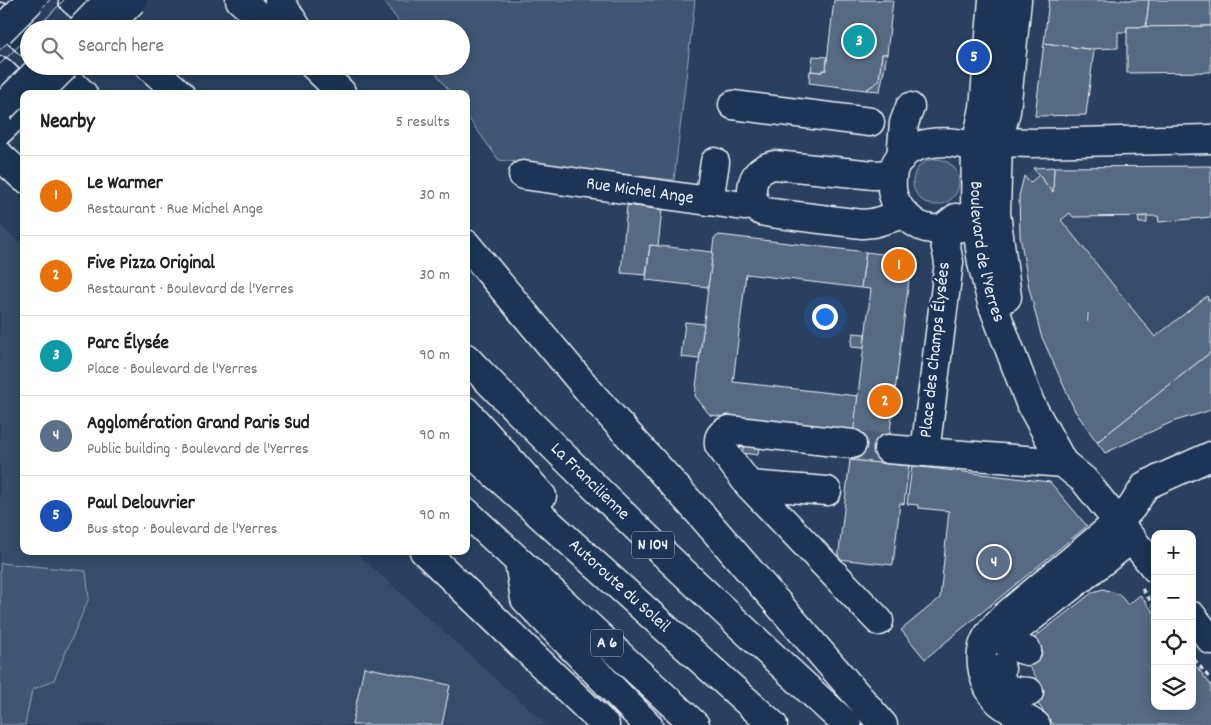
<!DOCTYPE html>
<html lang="en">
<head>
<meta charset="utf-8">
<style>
	body { margin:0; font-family:Dekko,sans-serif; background:#f6f6f6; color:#222 }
	.controls { position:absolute; right:15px; bottom:15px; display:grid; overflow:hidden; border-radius:10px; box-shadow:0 2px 12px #0003 }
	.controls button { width:45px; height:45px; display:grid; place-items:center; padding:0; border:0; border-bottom:1px solid #e0e0e0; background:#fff; color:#222; font:25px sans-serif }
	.you { position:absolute; left:824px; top:316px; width:18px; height:18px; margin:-12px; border:4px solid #fff; border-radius:50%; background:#1a73e8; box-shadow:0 0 0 8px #1a73e833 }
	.badge { display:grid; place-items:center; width:32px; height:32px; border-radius:50%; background:#857141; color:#fff; font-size:16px; font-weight:700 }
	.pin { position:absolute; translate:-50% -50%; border:2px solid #fff; box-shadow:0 1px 5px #0006 }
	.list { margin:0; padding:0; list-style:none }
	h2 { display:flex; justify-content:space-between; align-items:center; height:65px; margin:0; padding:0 20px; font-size:21px }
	h2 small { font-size:16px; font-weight:400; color:#767676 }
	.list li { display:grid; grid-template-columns:32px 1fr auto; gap:15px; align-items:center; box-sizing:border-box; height:80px; padding:0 20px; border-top:1px solid #e0e0e0 }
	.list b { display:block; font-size:19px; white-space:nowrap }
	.list p { margin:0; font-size:16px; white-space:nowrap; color:#767676 }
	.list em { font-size:16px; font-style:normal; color:#767676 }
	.icon { flex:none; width:28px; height:28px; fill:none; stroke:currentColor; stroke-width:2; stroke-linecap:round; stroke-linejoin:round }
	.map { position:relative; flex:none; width:1211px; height:725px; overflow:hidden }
	.search { position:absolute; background:#fff; box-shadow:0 2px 12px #0003; left:20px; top:20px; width:450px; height:55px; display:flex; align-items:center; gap:12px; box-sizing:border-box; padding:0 18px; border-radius:28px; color:#767676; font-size:19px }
	.panel { position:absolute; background:#fff; box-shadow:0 2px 12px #0003; left:20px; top:90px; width:450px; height:465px; border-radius:10px }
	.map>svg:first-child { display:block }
	.built { fill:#364d6b }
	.green { fill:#415774; stroke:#94a4b6 }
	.building { fill:#556a83; stroke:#e8f1f8 }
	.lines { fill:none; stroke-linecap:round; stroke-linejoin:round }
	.minor-tunnel { stroke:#465b78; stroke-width:28; stroke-dasharray:28 14; stroke-linecap:butt }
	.minor-casing { stroke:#e8f1f8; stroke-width:31 }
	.major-casing { stroke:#e8f1f8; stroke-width:31 }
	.highway-casing { stroke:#e8f1f8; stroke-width:31 }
	.path { stroke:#e8f1f8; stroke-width:3; stroke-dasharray:5 4; stroke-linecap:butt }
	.minor { stroke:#1d3557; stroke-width:28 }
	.major { stroke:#1d3557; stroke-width:28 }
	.highway { stroke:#1d3557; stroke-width:28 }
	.tram { stroke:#e8f1f8; stroke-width:1 }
	.minor-bridge-casing { stroke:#e8f1f8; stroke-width:31; stroke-linecap:butt }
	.major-bridge-casing { stroke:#e8f1f8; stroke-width:31; stroke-linecap:butt }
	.minor-bridge { stroke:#1d3557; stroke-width:28 }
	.major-bridge { stroke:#1d3557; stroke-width:28 }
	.labels { text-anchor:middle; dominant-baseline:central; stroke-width:4.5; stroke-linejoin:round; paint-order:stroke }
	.number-label { font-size:15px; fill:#c3cfdb }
	.shield { fill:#1d3557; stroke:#abb9c8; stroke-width:1 }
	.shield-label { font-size:16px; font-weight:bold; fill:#e8f1f8 }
	.street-label { font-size:18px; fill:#e8f1f8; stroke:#1d3557 }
</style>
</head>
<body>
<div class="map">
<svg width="1211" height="725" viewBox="0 0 1211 725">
	<rect width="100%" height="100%" fill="#294061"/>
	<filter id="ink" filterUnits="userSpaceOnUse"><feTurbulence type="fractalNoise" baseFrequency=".02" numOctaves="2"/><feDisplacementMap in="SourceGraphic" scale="10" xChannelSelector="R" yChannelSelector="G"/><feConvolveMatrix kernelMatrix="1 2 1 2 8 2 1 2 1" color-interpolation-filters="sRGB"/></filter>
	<g filter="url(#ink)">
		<!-- built -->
		<g class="built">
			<polygon points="1211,166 1211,410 1172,422 1105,453 1075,411 1041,335 1029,288 1020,236 1019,196 1024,176 1033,168"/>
			<polygon points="0,225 24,247 24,551 354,551 547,725 0,725"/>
		</g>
		<!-- green -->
		<g class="green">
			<polygon points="383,0 695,0 674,180 499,160 466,115 466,94 451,94 431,66 461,66 461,29 404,29"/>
			<circle cx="936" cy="182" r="23"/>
			<polygon points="0,563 86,571 89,598 54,680 32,690 25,725 0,725"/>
		</g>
		<!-- building -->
		<g class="building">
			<polygon points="834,0 893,0 887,54 882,54 879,81 866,90 809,83 810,71 822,72 822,70 826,70"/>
			<polygon points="1049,0 1149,0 1146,27 1127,27 1127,32 1118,32 1118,48 1088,49 1044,43"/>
			<polygon points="1149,0 1211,0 1211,26 1146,27"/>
			<polygon points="1211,26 1211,72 1127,73 1127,27"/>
			<polygon points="1044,43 1094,50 1086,115 1035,116"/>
			<polygon points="882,54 887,54 880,91 866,90 879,81"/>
			<polygon points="813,56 827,57 826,70 822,70 822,72 811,71"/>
			<polygon points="1211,166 1211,217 1159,222 1158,216 1073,217 1070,213 1061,220 1155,337 1207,296 1208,300 1211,300 1211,352 1097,442 1075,411 1041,335 1029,288 1020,236 1019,196 1024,176 1030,183 1039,175 1053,192 1054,167"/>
			<polygon points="1054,167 1053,192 1033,168"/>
			<polygon points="627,205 662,210 658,246 650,245 646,275 621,273"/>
			<polygon points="1147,216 1147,223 1139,223 1138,217"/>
			<polygon points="719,235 866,252 861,288 746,274 733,382 858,396 854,433 710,415 695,396 714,238"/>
			<polygon points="650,245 713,252 708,287 646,280"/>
			<polygon points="866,252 907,257 911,263 886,464 850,460 871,289 861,288"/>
			<polygon points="685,322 704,324 699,359 681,357"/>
			<polygon points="853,333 865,334 864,348 851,347"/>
			<polygon points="1211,352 1211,410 1172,422 1105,453 1097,442"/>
			<polygon points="744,445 759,447 758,455 742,453"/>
			<polygon points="850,460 909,466 904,504 900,503 893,565 838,559"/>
			<polygon points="912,466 1050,482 1087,526 925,659 901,630 940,598 949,511 918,508 918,505 907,504"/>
			<polygon points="1103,589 1119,594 1128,605 1140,595 1155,614 1155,706 1192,706 1192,661 1211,685 1211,725 1054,725 1025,687 1037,678 1027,664 1030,641 1093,592"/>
			<polygon points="364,667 450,685 442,725 352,725"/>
		</g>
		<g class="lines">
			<!-- minor-tunnel -->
			<polyline class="minor-tunnel" points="852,444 888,449"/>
			<defs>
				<g id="minor">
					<path id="s1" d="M993 0 984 108 976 146 975 210 982 263 992 303 1030 403 1063 463 1084 480 1155 568"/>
					<polyline points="733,105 870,122"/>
					<polyline points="998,142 1031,143 1211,139"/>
					<polyline points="901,158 904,123 910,107"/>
					<path d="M892 174 874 175 775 165C751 169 745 193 761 211L771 213 862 224 873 223 904 214"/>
					<path id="s2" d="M523 175 744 206 756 205"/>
					<polyline points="709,201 715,162"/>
					<polyline points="956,218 942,229 949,262 925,452 1063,463"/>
					<path d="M976 225C960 227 941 232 926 228 917 226 907 217 901 210 893 200 891 191 892 178 895 135 956 138 985 150L988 159"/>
					<polyline points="1007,297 996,213 998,142 1006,111 1017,0"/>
					<path d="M852 444 729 430C721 433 718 437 719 445L749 485 879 621"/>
					<polyline points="888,449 925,452"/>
					<polyline points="749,485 827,491"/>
					<polyline points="1192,616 1211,640"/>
					<polyline points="1027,651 1010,646 1005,642 1009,635 1131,539"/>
					<path d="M1001 668C998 690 1010 691 1029 692"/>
					<path d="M1036 725C1025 718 1005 708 997 700 984 686 977 659 985 641 989 632 997 624 1004 617L1119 521 1132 507 1146 485 1211 456"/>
				</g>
				<polyline id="major" points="0,130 24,107"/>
				<g id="highway">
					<polyline points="73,0 106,29"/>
					<polyline points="240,0 274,29"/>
					<polyline points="279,0 298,29"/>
					<polyline points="0,17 29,43"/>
					<polyline points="53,66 83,94"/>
					<polyline points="149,66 180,94"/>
					<polyline points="314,66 341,92"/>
					<polyline points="0,71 24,94"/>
					<polyline points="0,156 24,178"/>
					<polyline points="466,244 594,397 703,517 883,725"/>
					<path id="s3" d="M466 358C589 485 717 605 847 725"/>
					<polyline points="466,411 542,496"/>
					<path id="s4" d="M466 448 773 725"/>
					<polyline points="466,512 695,725"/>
					<polyline points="424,551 605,725"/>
					<polyline points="519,562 525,599 648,725"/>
				</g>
			</defs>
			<!-- minor casing -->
			<use href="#minor" class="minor-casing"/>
			<!-- major casing -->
			<use href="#major" class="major-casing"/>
			<!-- highway casing -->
			<use href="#highway" class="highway-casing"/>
			<!-- path -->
			<g class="path">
				<polyline points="1142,589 1155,607"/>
				<polyline points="1194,659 1211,680"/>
			</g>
			<!-- minor -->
			<use href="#minor" class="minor"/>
			<!-- major -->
			<use href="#major" class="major"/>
			<!-- highway -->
			<use href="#highway" class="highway"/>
			<!-- tram -->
			<g class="tram">
				<polyline points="36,29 64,0"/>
				<polyline points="0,50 50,0"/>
				<polyline points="0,64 29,36"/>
			</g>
			<defs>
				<polyline id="minor-bridge" points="0,31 31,0"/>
				<g id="major-bridge">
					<polyline points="81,29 109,0"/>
					<polyline points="104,29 133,0"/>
					<polyline points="37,94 65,66"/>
					<polyline points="0,109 43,66"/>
				</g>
			</defs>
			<!-- minor-bridge casing -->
			<use href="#minor-bridge" class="minor-bridge-casing"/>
			<!-- major-bridge casing -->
			<use href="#major-bridge" class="major-bridge-casing"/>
			<!-- minor-bridge -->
			<use href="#minor-bridge" class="minor-bridge"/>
			<!-- major-bridge -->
			<use href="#major-bridge" class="major-bridge"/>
		</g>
	</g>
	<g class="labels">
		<!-- number labels -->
		<g class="number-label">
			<text x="1088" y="318">1</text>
		</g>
		<!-- shield labels -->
		<g class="shield">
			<rect x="632" y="531.5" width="42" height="27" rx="4"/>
			<rect x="591" y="629.5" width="32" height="27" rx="4"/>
		</g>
		<g class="shield-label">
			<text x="653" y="545">N 104</text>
			<text x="607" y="643">A 6</text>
		</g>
		<!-- street labels -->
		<g class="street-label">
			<text stroke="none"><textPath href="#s2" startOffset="118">Rue Michel Ange</textPath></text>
			<text stroke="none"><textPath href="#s1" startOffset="254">Boulevard de l'Yerres</textPath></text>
			<text transform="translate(936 350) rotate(-84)">Place des Champs Élysées</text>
			<text stroke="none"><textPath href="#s3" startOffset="175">La Francilienne</textPath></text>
			<text stroke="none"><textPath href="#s4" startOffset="206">Autoroute du Soleil</textPath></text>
		</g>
	</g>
</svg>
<div class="controls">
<button>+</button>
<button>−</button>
<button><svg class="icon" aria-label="locate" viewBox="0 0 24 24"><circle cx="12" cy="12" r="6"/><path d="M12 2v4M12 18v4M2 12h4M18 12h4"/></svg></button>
<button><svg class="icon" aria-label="layers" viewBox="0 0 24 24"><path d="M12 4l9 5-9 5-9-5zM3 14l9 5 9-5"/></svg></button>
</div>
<div class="you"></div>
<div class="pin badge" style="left:899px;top:265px;background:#e8710a">1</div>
<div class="pin badge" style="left:885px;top:401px;background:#e8710a">2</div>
<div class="pin badge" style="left:859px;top:41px;background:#0f9aa8">3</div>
<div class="pin badge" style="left:994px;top:562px;background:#5c6f8a">4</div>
<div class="pin badge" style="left:974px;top:57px;background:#1a4fb4">5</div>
<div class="search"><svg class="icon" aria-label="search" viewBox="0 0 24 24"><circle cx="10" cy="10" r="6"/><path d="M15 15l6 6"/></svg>Search here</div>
<section class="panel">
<h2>Nearby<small>5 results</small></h2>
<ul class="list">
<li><span class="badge" style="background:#e8710a">1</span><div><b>Le Warmer</b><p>Restaurant · Rue Michel Ange</p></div><em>30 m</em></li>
<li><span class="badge" style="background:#e8710a">2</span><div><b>Five Pizza Original</b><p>Restaurant · Boulevard de l'Yerres</p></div><em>30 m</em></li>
<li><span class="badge" style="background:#0f9aa8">3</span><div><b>Parc Élysée</b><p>Place · Boulevard de l'Yerres</p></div><em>90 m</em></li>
<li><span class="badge" style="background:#5c6f8a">4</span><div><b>Agglomération Grand Paris Sud</b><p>Public building · Boulevard de l'Yerres</p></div><em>90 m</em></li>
<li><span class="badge" style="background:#1a4fb4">5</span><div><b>Paul Delouvrier</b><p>Bus stop · Boulevard de l'Yerres</p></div><em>90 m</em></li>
</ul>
</section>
</div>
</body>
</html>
